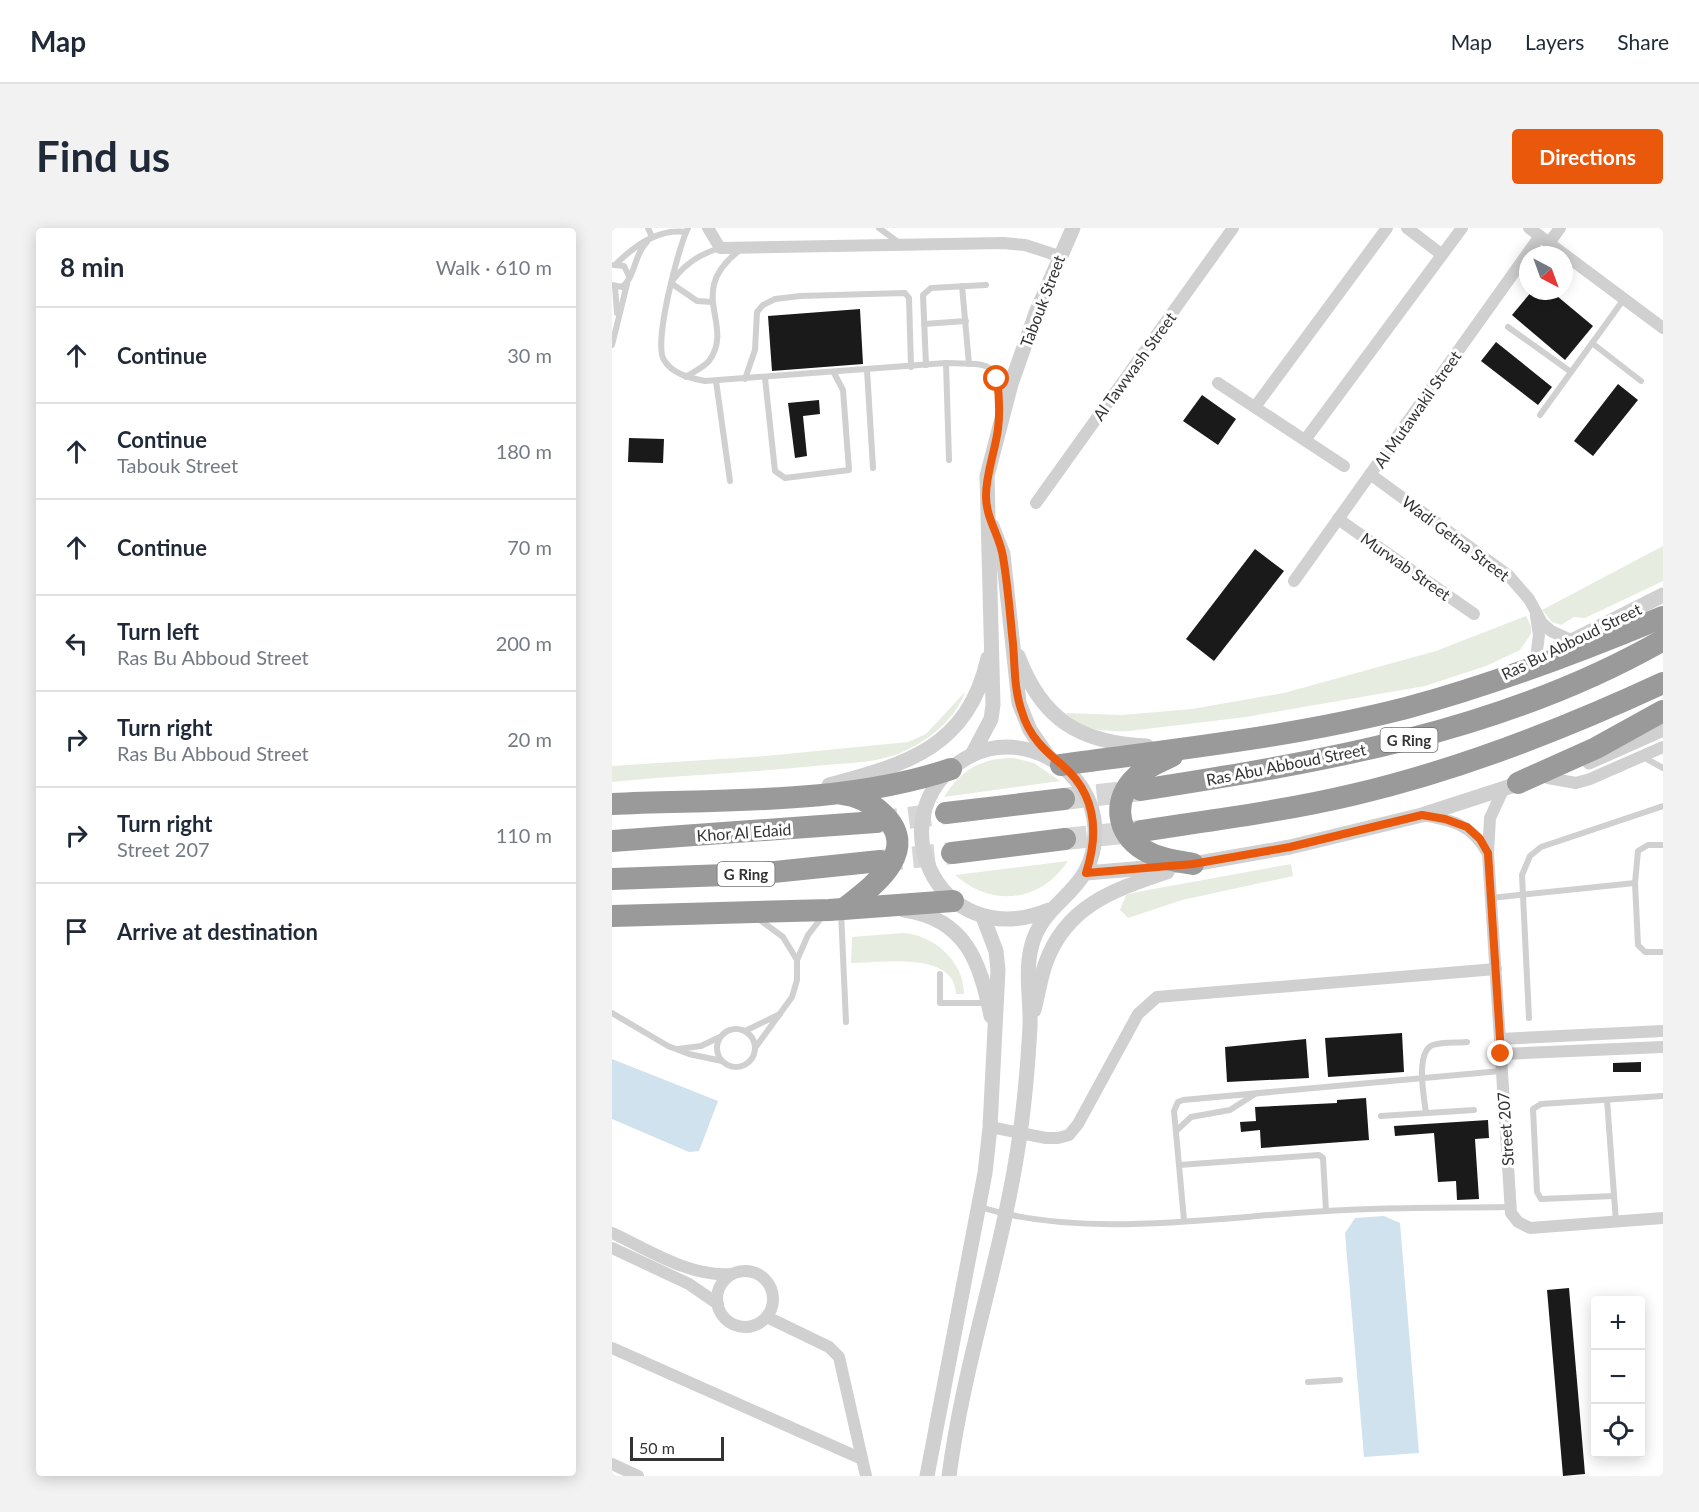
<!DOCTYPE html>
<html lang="en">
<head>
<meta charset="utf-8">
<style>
	body { margin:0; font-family:Lato,sans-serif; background:#f2f2f3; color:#1f2937 }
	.controls { position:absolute; right:18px; bottom:18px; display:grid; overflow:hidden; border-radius:6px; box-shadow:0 3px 15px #0003 }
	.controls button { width:54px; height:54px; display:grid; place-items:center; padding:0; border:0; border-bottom:2px solid #e0e1e3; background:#fff; color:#1f2937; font:30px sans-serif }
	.compass { position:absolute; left:907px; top:18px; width:54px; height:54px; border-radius:50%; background:#fff; box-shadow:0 3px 15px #0003; rotate:139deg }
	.scale { position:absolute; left:18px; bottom:15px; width:94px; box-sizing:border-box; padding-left:6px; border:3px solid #333; border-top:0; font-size:16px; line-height:21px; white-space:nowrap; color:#333; -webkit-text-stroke:4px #fff; paint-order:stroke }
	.stop { position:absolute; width:18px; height:18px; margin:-14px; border:4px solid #ea580c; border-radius:50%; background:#fff }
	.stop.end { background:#ea580c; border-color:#fff; box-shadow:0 2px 6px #0008 }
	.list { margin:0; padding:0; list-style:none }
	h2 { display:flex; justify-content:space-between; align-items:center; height:78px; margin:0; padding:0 24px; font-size:26px }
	h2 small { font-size:20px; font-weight:400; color:#747a83 }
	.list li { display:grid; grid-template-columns:39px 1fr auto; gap:18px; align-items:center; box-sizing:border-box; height:96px; padding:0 24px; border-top:2px solid #e0e1e3 }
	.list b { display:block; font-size:22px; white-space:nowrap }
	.list p { margin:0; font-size:20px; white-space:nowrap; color:#747a83 }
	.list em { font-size:20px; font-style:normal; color:#747a83 }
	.icon { flex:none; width:33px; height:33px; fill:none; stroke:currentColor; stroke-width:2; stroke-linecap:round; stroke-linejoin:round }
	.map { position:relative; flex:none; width:1051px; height:1248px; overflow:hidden; border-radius:6px }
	header { display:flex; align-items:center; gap:36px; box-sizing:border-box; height:84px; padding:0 30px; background:#fff; border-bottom:2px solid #e0e1e3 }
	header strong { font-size:28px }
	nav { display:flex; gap:33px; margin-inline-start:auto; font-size:21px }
	.intro { display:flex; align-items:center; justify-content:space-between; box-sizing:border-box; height:144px; padding:0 36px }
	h1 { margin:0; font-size:42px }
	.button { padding:15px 27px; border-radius:6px; background:#ea580c; color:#fff; font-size:21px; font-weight:700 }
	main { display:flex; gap:36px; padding:0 36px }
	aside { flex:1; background:#fff; border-radius:6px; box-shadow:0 3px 15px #0003 }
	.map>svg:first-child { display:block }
	.green { fill:#e6ecdf }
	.water { fill:#cfe2ee }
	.building { fill:#1a1a1a }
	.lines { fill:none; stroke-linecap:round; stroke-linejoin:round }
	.motorway-tunnel { stroke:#d6d6d6; stroke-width:22; stroke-dasharray:22 11; stroke-linecap:butt }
	.service { stroke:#d0d0d0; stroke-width:6 }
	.minor { stroke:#d0d0d0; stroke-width:12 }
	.tertiary { stroke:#d0d0d0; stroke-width:15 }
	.motorway { stroke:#9a9a9a; stroke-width:22 }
	.route { stroke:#ea580c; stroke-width:8 }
	.labels { text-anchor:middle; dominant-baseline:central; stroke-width:6; stroke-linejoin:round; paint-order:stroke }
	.shield { fill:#fff; stroke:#707070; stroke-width:1.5 }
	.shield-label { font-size:15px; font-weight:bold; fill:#333 }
	.street-label { font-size:16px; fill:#333; stroke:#fff }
</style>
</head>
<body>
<header>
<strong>Map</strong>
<nav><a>Map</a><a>Layers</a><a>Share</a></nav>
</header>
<div class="intro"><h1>Find us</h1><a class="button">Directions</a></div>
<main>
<aside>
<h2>8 min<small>Walk · 610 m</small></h2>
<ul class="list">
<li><svg class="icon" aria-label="ahead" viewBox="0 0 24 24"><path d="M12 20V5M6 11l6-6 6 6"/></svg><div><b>Continue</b></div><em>30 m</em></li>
<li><svg class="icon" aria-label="ahead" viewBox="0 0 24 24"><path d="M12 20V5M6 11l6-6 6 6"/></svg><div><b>Continue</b><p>Tabouk Street</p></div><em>180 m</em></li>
<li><svg class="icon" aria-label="ahead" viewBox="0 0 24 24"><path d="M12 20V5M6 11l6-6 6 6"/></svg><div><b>Continue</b></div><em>70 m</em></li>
<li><svg class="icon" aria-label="left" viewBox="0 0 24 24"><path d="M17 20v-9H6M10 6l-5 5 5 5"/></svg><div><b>Turn left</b><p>Ras Bu Abboud Street</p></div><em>200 m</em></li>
<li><svg class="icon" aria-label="right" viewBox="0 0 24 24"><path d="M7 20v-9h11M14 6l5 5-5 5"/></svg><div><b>Turn right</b><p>Ras Bu Abboud Street</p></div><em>20 m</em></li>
<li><svg class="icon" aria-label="right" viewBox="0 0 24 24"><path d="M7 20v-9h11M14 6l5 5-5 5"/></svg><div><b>Turn right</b><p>Street 207</p></div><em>110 m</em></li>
<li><svg class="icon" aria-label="arrive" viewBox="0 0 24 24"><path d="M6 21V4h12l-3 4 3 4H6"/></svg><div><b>Arrive at destination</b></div></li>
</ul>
</aside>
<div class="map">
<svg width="1051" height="1248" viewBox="0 0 1051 1248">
	<rect width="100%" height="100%" fill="#fff"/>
	<!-- green -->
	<g class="green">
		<polygon points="1051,318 1051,353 973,390 962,389 949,397 940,394 930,382"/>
		<path d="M914 388 919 398V406L908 422 874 438 813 458 634 489 517 503C496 504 468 503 454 485L510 487 580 481 672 465 824 423Z"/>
		<path d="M353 464C343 492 315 514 288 525 261 536 230 535 202 538 134 545 67 547 0 554V538L154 528 296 514 314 506Z"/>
		<path d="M402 530 422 535 448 553 332 569C348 542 371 529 402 530Z"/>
		<path d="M456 633C429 674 380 680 343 647Z"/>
		<polygon points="679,636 681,648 570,672 516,690 508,682 514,667 525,664"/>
		<path d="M291 705C322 707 352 733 352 766H344C343 722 268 735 239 735L240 709Z"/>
	</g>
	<!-- water -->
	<g class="water">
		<polygon points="0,831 106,873 87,923 77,924 0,891"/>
		<polygon points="772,988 788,995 807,1225 752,1229 733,1005 743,990"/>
	</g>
	<!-- building -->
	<g class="building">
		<polygon points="920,63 939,63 981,98 953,132 900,87"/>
		<polygon points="248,81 251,136 160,143 156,88"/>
		<polygon points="884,114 940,159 926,177 869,133"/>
		<polygon points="1006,156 1026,172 981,228 962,213"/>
		<polygon points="590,167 624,191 606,217 571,193"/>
		<polygon points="207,172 208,186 191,188 195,228 183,230 176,175"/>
		<polygon points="17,210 52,211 51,235 16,234"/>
		<polygon points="643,321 672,343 602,433 574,411"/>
		<polygon points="790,805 792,844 716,849 713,810"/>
		<polygon points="694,811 697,850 615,854 613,819"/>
		<polygon points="1029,834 1029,844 1001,844 1001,835"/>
		<polygon points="754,870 757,912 649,920 648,902 629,904 628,894 644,893 643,879 725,875 725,872"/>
		<polygon points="876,892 877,910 863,911 867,971 845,972 844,953 826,954 822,905 783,908 782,898"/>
		<polygon points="957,1060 973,1246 951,1248 935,1062"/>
	</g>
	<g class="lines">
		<!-- motorway-tunnel -->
		<g class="motorway-tunnel">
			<polyline points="452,571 529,562"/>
			<polyline points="264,594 334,585"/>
			<polyline points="453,611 529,603"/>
			<polyline points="268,633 340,625"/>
		</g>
		<!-- service -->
		<g class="service">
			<polyline points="36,0 40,9"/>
			<path d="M76 0C66 20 41 116 52 132 60 146 78 150 93 153L334 135C383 136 386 133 386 185"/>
			<polyline points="267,0 286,14"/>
			<polyline points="2,37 12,38 17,48"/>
			<path d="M3 37C22 18 46 0 74 4"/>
			<path d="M61 52C74 35 88 26 108 20"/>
			<polyline points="59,55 85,73 100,74"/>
			<path d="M0 57 10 59C23 50 22 26 35 14"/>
			<polyline points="3,58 5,85"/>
			<polyline points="350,58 357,136"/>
			<polyline points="312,96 354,93"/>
			<polyline points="896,99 959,144"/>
			<polyline points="980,115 1029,153"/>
			<polyline points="0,117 15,56"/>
			<polyline points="334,135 337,232"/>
			<polyline points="314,137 311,67 319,60 374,57"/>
			<polyline points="255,142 261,240"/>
			<path d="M74 149C81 144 92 139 97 133 124 96 72 64 128 22"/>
			<polyline points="153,150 163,243 173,250 237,242 231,162 222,145"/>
			<polyline points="133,151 143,122 145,84 151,77 163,71 188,68 293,65 297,70 299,139"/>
			<polyline points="104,153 118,253"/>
			<polyline points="928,187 1012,71"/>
			<polyline points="1031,529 1051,540"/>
			<polyline points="1051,617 1036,617 1026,623 1023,655 1026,717 1033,724 1051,724"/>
			<polyline points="879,670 1023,655"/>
			<polyline points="229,684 234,794"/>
			<polyline points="148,692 171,709 185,732"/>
			<polyline points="328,746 328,775 376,775"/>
			<polyline points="0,785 56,818 77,826 110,833"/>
			<polyline points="917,790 910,647 918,628 929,619 1051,578"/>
			<circle cx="124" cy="820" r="19"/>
			<polyline points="133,803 168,786"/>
			<polyline points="143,820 180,769 185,752 185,732 196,707 210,689"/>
			<polyline points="66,821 89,818 108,809"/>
			<polyline points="995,872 1004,994"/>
			<path d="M814 885C812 870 803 823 821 817 831 814 844 815 855 814"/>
			<polyline points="769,888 862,882"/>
			<polyline points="564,903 579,889 618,882 643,866"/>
			<polyline points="567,937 707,927 711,930 714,983"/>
			<polyline points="1002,968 929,971 925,964 921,881 929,876 1051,868"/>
			<path d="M368 979C463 1009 586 992 684 985 755 979 827 980 898 979"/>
			<polyline points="572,992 562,883 566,874 571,872 889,843"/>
			<polyline points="696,1154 728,1152"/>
		</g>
		<!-- minor -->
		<g class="minor">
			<polyline points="96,0 108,20 391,15 413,17 447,28"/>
			<polyline points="795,0 829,26"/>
			<polyline points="917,0 1051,100"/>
			<polyline points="937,15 948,0"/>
			<polyline points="606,155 732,238"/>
			<polyline points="643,179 775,0"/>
			<polyline points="693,212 850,0"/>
			<polyline points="758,246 896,347 917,371 930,395 939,403 961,413"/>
			<polyline points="424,275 621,0"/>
			<polyline points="726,291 862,386"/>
			<polyline points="682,353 928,8"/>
			<polyline points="924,388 927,407 924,430"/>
			<polyline points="936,550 964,555 978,551 1051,519"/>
			<polyline points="892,560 878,590 876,625 899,985 906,994 918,1000 1051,990"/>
			<path d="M811 587C840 592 860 597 875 624"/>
			<polyline points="888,811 1051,803"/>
			<polyline points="889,826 1051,819"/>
			<polyline points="378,899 434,910 446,910 457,907 466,896 526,786 545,769 884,741"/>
			<path d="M0 1005C37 1022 79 1050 120 1046"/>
			<polyline points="0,1020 77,1056 106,1076"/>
			<circle cx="133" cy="1071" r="28"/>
			<polyline points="155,1089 217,1119 227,1129 254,1248"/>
			<polyline points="0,1120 250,1231"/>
			<polyline points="0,1236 26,1248"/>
		</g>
		<!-- tertiary -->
		<g class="tertiary">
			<polyline points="380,298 391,326 407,475 418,502 436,528"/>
			<polyline points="944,421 1051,367"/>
			<path d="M406 428C430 492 468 515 535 518"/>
			<polyline points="360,527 379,491 381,477 375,248 399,156 424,85 461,0"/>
			<polyline points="977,534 1051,501"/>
			<path d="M217 557C296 536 356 519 376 430"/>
			<polyline points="474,645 581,636 678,619 810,587 915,553"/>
			<path d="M292 682C354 691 368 734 379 788"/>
			<path d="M422 782C426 767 428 752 433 737 453 678 501 662 555 644"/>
			<polyline points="315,1248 373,945 378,899 386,742 384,723 371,689"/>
			<path d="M337 1248C352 1132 392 1022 408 906 413 871 416 834 418 799 419 773 413 746 419 720 431 668 484 667 483 601 481 541 412 501 360 527 259 578 323 729 437 682"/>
		</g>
		<!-- motorway -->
		<g class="motorway">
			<path d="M560 528C547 534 534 539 524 549 500 571 504 606 532 622 547 631 564 633 581 636"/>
			<path d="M449 537C564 521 681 509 794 480 883 456 967 424 1051 389"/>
			<polyline points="906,555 984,520 1051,483"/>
			<path d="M529 562C709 534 890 504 1051 412"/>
			<path d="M230 566C246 567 259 575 271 586 310 623 261 658 233 680"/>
			<path d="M0 576C112 571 231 577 339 541"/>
			<polyline points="334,585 452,571"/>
			<path d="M529 603C601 592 673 583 744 566 850 541 952 501 1051 455"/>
			<polyline points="0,613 264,594"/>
			<polyline points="340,625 453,611"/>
			<polyline points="0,651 143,646 268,633"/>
			<polyline points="0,688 217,682 341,673"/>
		</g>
	</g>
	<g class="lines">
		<!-- route -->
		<path class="route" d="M385 151C387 166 388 185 386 201 383 224 374 245 374 268 374 291 388 308 391 329 396 358 398 387 401 416 403 439 402 462 410 484 417 508 432 522 450 537 484 566 487 605 474 645L581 636 678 619 810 587 833 591 855 599 868 611 876 625 889 826"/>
	</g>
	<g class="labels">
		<!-- shield labels -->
		<g class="shield">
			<rect x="768.5" y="500" width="57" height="24" rx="4.5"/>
			<rect x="105.5" y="634" width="57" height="24" rx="4.5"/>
		</g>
		<g class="shield-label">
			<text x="797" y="512">G Ring</text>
			<text x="134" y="646">G Ring</text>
		</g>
		<!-- street labels -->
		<g class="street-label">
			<text transform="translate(430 73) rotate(-69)">Tabouk Street</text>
			<text transform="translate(522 138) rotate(-54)">Al Tawwash Street</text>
			<text transform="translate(805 181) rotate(-55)">Al Mutawakil Street</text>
			<text transform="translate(844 310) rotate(37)">Wadi Getna Street</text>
			<text transform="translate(794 338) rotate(35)">Murwab Street</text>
			<text transform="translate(959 413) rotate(-26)">Ras Bu Abboud Street</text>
			<text transform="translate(674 536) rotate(-11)">Ras Abu Abboud Street</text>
			<text transform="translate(132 604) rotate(-4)">Khor Al Edaid</text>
			<text transform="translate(893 901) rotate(-94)">Street 207</text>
		</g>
	</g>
</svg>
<div class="controls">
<button>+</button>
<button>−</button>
<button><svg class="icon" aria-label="locate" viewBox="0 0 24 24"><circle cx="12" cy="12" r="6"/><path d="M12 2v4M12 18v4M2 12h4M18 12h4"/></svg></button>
</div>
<svg class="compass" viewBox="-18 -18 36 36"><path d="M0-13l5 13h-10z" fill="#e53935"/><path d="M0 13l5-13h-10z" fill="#747a83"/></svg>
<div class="scale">50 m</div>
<div class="stop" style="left:385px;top:151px"></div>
<div class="stop end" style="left:889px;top:826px"></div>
</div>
</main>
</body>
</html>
